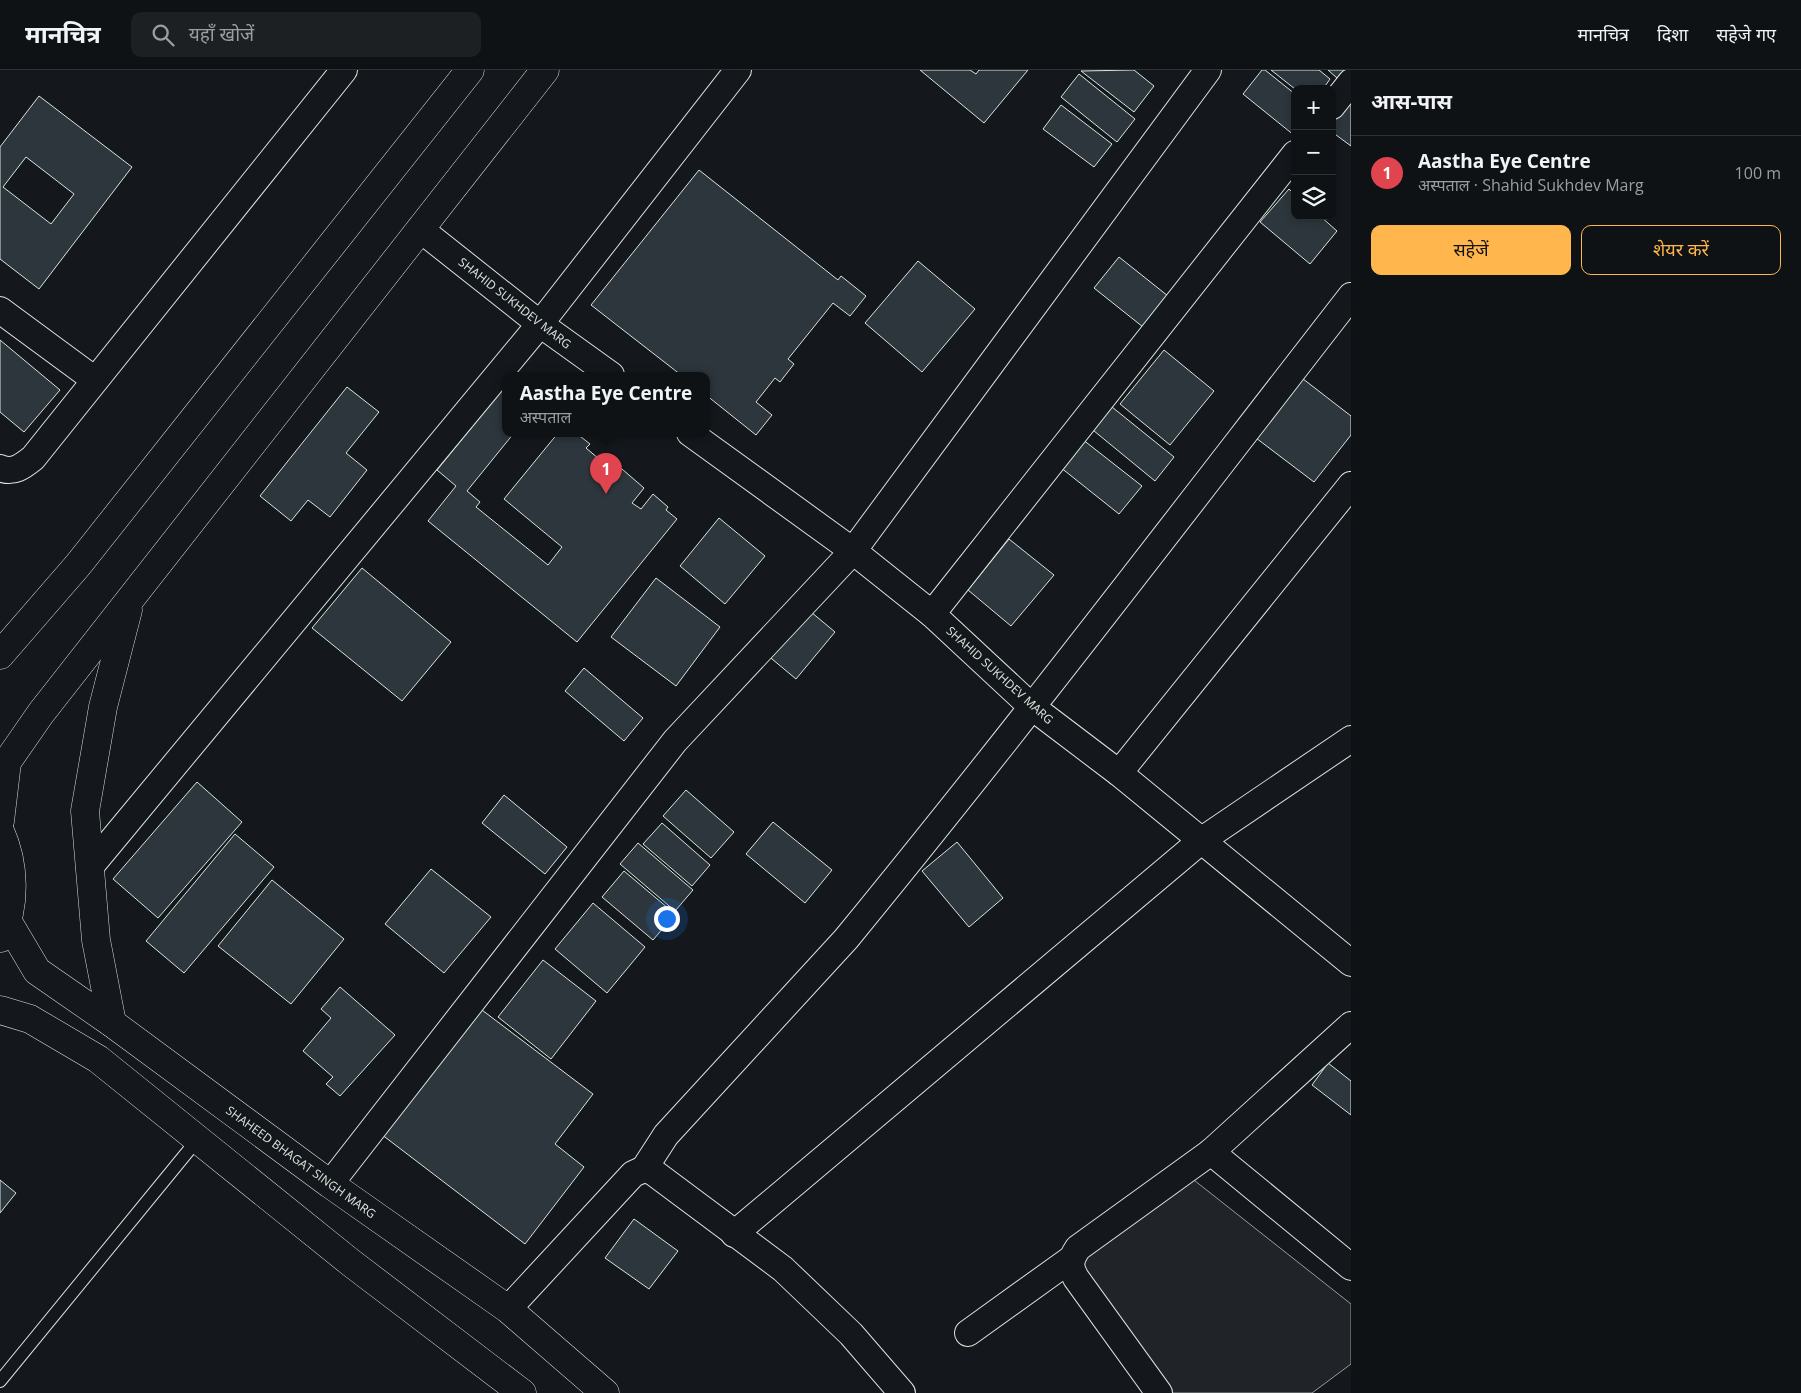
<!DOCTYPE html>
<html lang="hi">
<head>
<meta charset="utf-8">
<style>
	body { margin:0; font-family:"Open Sans","Noto Sans Devanagari",sans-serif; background:#1d2022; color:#f1f3f6 }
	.controls { position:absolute; right:15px; top:15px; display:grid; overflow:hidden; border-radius:10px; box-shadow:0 2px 8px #0003 }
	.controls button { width:45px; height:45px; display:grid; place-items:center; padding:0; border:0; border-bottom:1px solid #2f3234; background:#0f1215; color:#f1f3f6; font:25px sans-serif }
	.you { position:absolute; left:666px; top:848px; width:18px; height:18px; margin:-12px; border:4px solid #fff; border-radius:50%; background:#1a73e8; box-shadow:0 0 0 8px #1a73e833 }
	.badge { display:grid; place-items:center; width:32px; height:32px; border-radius:50%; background:#ffb74d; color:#fff; font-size:16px; font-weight:700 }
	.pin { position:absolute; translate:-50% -41px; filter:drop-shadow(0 1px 2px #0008) }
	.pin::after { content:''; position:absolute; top:26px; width:18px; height:15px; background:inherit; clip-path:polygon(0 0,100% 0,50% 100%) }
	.popup { position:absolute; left:502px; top:302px; width:208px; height:65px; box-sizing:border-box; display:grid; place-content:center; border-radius:10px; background:#0f1215; filter:drop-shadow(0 1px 4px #0005); font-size:16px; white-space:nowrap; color:#9b9ea0 }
	.popup b { font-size:19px; color:#f1f3f6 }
	.popup::after { content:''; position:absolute; left:50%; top:100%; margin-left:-10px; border:10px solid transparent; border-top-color:#0f1215 }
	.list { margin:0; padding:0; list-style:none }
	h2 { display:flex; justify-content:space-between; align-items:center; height:65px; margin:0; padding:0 20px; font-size:21px }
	h2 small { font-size:16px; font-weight:400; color:#9b9ea0 }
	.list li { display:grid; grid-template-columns:32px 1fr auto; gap:15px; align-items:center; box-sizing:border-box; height:75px; padding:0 20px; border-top:1px solid #2f3234 }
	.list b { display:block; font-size:19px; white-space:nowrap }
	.list p { margin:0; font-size:16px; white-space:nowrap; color:#9b9ea0 }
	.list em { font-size:16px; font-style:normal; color:#9b9ea0 }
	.actions { display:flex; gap:10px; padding:15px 20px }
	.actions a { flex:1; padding:11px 0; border:1px solid #ffb74d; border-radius:10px; text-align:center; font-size:18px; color:#ffb74d }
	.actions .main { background:#ffb74d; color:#111 }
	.icon { flex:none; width:28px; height:28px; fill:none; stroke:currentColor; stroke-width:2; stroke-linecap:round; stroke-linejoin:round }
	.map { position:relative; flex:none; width:1351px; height:1323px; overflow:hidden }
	header { display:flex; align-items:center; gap:30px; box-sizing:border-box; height:70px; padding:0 25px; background:#0f1215; border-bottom:1px solid #2f3234 }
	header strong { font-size:24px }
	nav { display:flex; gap:28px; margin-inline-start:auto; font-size:18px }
	.search { width:350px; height:45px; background:#1d2022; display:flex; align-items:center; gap:12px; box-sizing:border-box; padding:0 18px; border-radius:10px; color:#9b9ea0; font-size:19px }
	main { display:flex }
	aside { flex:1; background:#0f1215 }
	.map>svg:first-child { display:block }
	.green { fill:#202428; stroke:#939e99 }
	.building { fill:#2c363c; stroke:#d8e6dc; fill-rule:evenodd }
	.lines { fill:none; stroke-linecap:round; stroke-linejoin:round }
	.service-casing { stroke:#d8e6dc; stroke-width:14 }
	.minor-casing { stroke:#d8e6dc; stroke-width:28 }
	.tertiary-casing { stroke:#d8e6dc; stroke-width:29 }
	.service { stroke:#14181c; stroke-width:12 }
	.minor { stroke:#14181c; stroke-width:26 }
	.tertiary { stroke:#14181c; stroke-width:28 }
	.labels { text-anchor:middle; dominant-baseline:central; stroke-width:4; stroke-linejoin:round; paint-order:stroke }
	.street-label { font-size:12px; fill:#d8e6dc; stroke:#14181c }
</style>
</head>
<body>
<header>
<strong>मानचित्र</strong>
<div class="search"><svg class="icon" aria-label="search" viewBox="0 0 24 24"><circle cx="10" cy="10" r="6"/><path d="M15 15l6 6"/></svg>यहाँ खोजें</div>
<nav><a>मानचित्र</a><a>दिशा</a><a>सहेजे गए</a></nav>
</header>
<main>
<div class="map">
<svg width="1351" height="1323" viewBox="0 0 1351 1323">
	<rect width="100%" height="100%" fill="#14181c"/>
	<!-- green -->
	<polygon class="green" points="1185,1103 1351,1234 1351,1294 1312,1323 1173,1323 1067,1193"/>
	<!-- building -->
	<g class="building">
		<polygon points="920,0 970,0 976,4 979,0 1028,0 984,53"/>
		<polygon points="1134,0 1154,16 1134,42 1081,1"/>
		<polygon points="1262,0 1265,0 1295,24 1295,66 1243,24"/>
		<polygon points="1271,0 1319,0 1330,9 1323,19 1295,19"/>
		<polygon points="1328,0 1344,0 1337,8"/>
		<polygon points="1079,4 1135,49 1117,72 1061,27"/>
		<path d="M39 26 132 97 39 219 0 189V77ZM26 87 74 124 51 154 3 117Z"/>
		<polygon points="1350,31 1351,32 1351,76 1332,62 1332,53"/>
		<polygon points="1061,35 1112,74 1094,97 1043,59"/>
		<polygon points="699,100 838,210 841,206 866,226 850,246 833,233 788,289 794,294 780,312 775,308 756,332 772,345 756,365 706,325 706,305 681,305 591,235"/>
		<polygon points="1289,119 1295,125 1295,146 1320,146 1337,161 1310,194 1260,152"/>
		<polygon points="1119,187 1168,226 1143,257 1094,218"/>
		<polygon points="918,191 975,239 922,302 865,253"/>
		<polygon points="0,270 60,320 24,362 0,342"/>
		<polygon points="1164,280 1214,321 1170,375 1120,334"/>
		<polygon points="1298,305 1351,346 1351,365 1314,412 1252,365"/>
		<polygon points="506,315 506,363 514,363 467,421 480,432 476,437 548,495 562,477 504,429 558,363 576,363 590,374 586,378 618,405 622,399 644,418 632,433 641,439 653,424 668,437 666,440 677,449 577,572 428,451 456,416 437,400"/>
		<polygon points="347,317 379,342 346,383 367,400 330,447 308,430 291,451 260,426"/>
		<polygon points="1107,333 1174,387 1155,411 1088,356"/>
		<polygon points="1082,369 1142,416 1119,444 1060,397"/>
		<polygon points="719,448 765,486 725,534 680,496"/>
		<polygon points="1009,469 1054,505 1011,556 968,520"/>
		<polygon points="362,498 451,572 402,631 312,558"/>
		<polygon points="656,508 720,557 676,616 611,567"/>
		<polygon points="805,537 835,562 796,609 766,584"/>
		<polygon points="584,598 643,648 624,671 565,621"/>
		<polygon points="197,712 242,752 158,848 113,809"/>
		<polygon points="686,720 734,762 711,788 663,746"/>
		<polygon points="504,725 567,777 545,804 482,753"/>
		<polygon points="773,752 832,800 805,833 746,784"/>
		<polygon points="662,753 710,795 692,816 643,774"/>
		<polygon points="235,764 274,797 184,903 146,871"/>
		<polygon points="957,772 1003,828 969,857 922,801"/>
		<polygon points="638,773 693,820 675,841 620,794"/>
		<polygon points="431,799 491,847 444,903 385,854"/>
		<polygon points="624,801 675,844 653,870 602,827"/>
		<polygon points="272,810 344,869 291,934 218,876"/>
		<polygon points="593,833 645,877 607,923 555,879"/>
		<polygon points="543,890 596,931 551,989 498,947"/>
		<polygon points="340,917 395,965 340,1026 326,1014 333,1007 303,981 331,948 321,939"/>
		<polygon points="478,937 593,1024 555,1074 584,1097 525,1174 381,1064"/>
		<polygon points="1328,993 1351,1011 1351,1045 1312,1015"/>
		<polygon points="0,1110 16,1123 0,1143"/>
		<polygon points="634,1149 678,1181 649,1219 605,1188"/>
	</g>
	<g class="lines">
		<defs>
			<polyline id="service" points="0,1311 198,1069"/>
			<g id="minor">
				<polyline points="1332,36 1351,12"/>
				<polyline points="420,159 540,254 611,305"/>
				<polyline points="0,240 95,310"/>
				<polyline points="690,363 853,481 932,544 1032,637 1119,703 1351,893"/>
				<path d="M0 398C13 404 23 396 33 388L344 0"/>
				<polyline points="932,544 1295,84"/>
				<polyline points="1119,703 1351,415"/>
				<polyline points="90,797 540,254 738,0"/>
				<polyline points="1211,1082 1351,1197"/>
				<path d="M644 1099 666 1065 846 869C1019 658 1184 441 1351 226"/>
				<polyline points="330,1114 675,671 853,481 1208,0"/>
				<polyline points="734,1164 1202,770 1351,669"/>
				<polyline points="508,1239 633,1104 644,1099 653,1102 783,1199 851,1264 902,1323"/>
				<polyline points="968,1263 1071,1189"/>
				<path d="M1159 1323 1076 1208C1069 1196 1070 1190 1078 1178L1211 1082 1351 955"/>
			</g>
			<g id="tertiary">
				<polyline points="0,585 78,495 470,0"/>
				<polyline points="0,751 7,692 41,643 545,0"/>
				<path d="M0 761C15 794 16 835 1 868"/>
				<polyline points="8,852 37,901 112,953 330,1114 508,1239 605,1323"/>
				<polyline points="0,940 30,949 98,989 350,1192 522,1323"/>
				<polyline points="112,953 96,870 85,741 103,637 128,540"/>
			</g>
		</defs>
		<!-- service casing -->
		<use href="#service" class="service-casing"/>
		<!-- minor casing -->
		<use href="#minor" class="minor-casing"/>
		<!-- tertiary casing -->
		<use href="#tertiary" class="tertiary-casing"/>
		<!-- service -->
		<use href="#service" class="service"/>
		<!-- minor -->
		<use href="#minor" class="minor"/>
		<!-- tertiary -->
		<use href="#tertiary" class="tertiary"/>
	</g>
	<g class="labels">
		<!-- street labels -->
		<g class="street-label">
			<text transform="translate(515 233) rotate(38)">SHAHID SUKHDEV MARG</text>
			<text transform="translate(1000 605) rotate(42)">SHAHID SUKHDEV MARG</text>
			<text transform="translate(301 1092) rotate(36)">SHAHEED BHAGAT SINGH MARG</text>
		</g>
	</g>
</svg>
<div class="controls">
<button>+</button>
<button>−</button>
<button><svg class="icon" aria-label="layers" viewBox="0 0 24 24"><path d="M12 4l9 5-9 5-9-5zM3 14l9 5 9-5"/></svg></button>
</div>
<div class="you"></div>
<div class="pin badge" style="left:606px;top:424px;background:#e0444e">1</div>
<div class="popup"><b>Aastha Eye Centre</b>अस्पताल</div>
</div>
<aside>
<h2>आस-पास<small></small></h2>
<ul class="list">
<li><span class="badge" style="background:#e0444e">1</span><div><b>Aastha Eye Centre</b><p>अस्पताल · Shahid Sukhdev Marg</p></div><em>100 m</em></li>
</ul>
<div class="actions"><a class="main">सहेजें</a><a>शेयर करें</a></div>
</aside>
</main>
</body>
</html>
